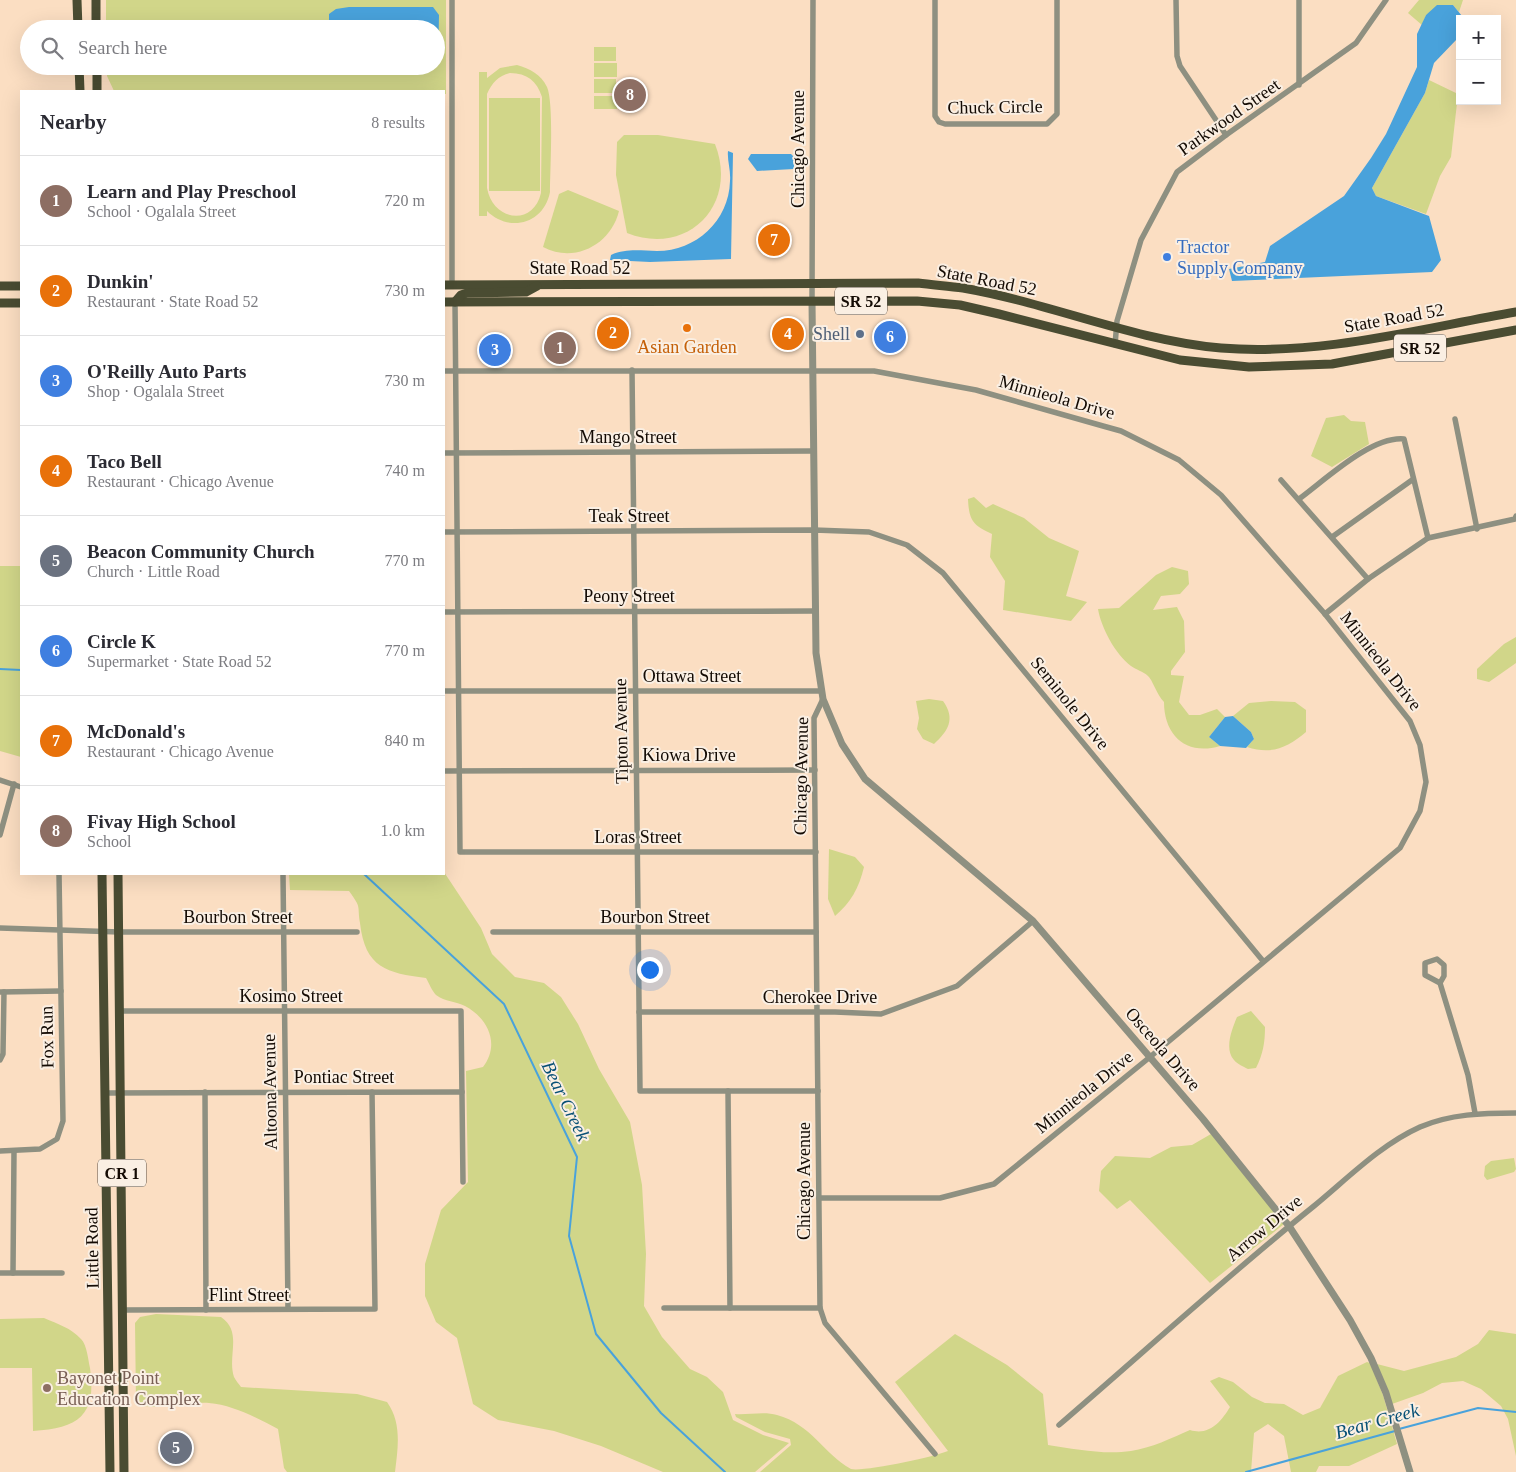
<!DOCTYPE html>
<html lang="en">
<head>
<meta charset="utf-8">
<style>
	body { margin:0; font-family:"Times New Roman",serif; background:#f7f7f7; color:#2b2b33 }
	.controls { position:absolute; right:15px; top:15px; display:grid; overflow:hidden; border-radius:0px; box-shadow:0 5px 20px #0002 }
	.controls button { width:45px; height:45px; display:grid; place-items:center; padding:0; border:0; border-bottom:1px solid #e1e1e2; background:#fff; color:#2b2b33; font:25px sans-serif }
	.you { position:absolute; left:649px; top:969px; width:18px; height:18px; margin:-12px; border:4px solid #fff; border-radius:50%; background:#1a73e8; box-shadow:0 0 0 8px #1a73e833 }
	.badge { display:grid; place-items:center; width:32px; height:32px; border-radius:50%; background:#43801e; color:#fff; font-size:16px; font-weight:700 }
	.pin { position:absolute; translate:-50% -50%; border:2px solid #fff; box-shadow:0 1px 5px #0006 }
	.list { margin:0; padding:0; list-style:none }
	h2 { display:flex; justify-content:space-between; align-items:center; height:65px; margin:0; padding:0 20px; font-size:21px }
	h2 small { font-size:16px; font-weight:400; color:#7c7c81 }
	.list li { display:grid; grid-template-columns:32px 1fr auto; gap:15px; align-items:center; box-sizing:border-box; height:90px; padding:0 20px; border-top:1px solid #e1e1e2 }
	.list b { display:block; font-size:19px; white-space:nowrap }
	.list p { margin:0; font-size:16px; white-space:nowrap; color:#7c7c81 }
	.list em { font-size:16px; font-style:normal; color:#7c7c81 }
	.icon { flex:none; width:28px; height:28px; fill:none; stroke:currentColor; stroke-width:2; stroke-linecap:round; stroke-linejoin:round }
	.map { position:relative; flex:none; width:1516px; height:1472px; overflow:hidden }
	.search { position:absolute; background:#fff; box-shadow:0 5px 20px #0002; left:20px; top:20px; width:425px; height:55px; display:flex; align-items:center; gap:12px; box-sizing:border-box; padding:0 18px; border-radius:28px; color:#7c7c81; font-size:19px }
	.panel { position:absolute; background:#fff; box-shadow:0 5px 20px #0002; left:20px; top:90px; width:425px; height:785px; border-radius:0px }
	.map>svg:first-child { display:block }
	.green { fill:#d1d689; fill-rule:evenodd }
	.water { fill:#49a2db }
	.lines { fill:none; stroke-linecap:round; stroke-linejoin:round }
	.stream { stroke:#49a2db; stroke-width:2 }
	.minor { stroke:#8e9081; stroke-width:5.5 }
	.tertiary { stroke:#8e9081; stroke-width:7 }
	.primary { stroke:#4a4c32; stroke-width:9 }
	.shop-dot { fill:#3f7fe0; stroke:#faefe3; stroke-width:2 }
	.food-dot { fill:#e8710a; stroke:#faefe3; stroke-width:2 }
	.service-dot { fill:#5c6f8a; stroke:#faefe3; stroke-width:2 }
	.education-dot { fill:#8d6e63; stroke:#faefe3; stroke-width:2 }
	.labels { text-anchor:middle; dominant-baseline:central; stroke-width:4; stroke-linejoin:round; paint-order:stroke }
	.shield { fill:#faefe3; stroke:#584f46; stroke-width:1 }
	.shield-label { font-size:16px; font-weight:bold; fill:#130a03 }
	.street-label { font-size:18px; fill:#130a03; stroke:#faefe3 }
	.shop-label { font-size:18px; fill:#366cbe; stroke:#faefe3; text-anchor:start }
	.service-label { font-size:18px; fill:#4e5e75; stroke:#faefe3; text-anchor:end }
	.food-label { font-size:18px; fill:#c56008; stroke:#faefe3 }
	.education-label { font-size:18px; fill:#785e54; stroke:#faefe3; text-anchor:start }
	.water-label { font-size:19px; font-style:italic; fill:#085076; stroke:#faefe3 }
</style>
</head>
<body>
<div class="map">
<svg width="1516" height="1472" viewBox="0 0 1516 1472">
	<rect width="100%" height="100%" fill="#fbdec2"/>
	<!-- green -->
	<g class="green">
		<polygon points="106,0 446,0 446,94 444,94 444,91 114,91 107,76 107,66 436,66 436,29 106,29"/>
		<polygon points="1419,0 1463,0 1459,12 1453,5 1426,15 1422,25 1408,13"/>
		<rect x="594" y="47" width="22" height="14"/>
		<rect x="594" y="63" width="23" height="14"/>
		<path d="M517 65C530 69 541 74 547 87 554 103 550 171 550 192 544 224 509 233 487 211V216H479V72H487V78L500 68ZM510 73C527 73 537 81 542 97L541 193C533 227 493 221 487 188V94C492 83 498 76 510 73Z"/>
		<rect x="594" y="79" width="22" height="14"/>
		<polygon points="1429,80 1458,94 1451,157 1440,176 1426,214 1376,196 1372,188 1425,93"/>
		<rect x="594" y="96" width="23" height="13"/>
		<rect x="489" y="98" width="51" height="93"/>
		<path d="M624 135H658L715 144C739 205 687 257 627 233L616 175 617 142Z"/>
		<path d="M568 190 619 211C611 244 575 264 543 247L559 194Z"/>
		<polygon points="1344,415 1351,421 1365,422 1369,444 1332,467 1311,456 1326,418"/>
		<path d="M974 497 986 508 993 504 1024 518 1049 538 1079 551 1066 596 1087 602 1071 621 1003 610 1005 581 990 557 992 534C973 525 969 521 968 499Z"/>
		<polygon points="0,566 21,566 21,757 0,751"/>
		<path d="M1172 567 1188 571 1189 584 1180 594 1161 596 1153 610 1177 607 1184 621 1185 652 1171 671V675L1184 676 1179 702 1189 715H1200L1217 709 1225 717 1209 737 1220 746C1187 756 1164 736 1164 702 1157 695 1152 679 1148 676 1143 671 1136 670 1131 666 1115 654 1101 627 1098 609L1119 608 1156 575Z"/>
		<polygon points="1516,637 1516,663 1489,682 1477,679 1477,669 1504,644"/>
		<path d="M929 699 943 701C956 719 948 731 934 744L923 739 917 729 919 718 916 701Z"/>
		<path d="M1271 701 1295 702 1306 710V732C1287 748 1271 755 1247 747L1254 739 1251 732 1233 716 1249 703Z"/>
		<path d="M829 849 855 857 864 867C859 888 851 902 835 916L828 899Z"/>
		<path d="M444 872 481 928 492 954 515 977 544 983 561 997 578 1024 599 1069 630 1122 642 1185 646 1254 644 1306 662 1337 690 1369 707 1377 723 1392 733 1420 763 1435 789 1443 755 1472H663L601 1446 554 1431 498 1420 473 1404 457 1338 436 1322 425 1296V1264L441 1210 468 1182 466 1071 483 1067C500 1045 489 1019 465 1006 456 1001 445 1002 436 995 432 991 429 983 426 978 387 973 365 968 360 923 357 904 362 909 349 891L290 890 289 874H444Z"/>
		<path d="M1251 1011 1265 1027C1265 1043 1263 1054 1256 1068L1248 1069C1244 1067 1237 1064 1234 1060 1224 1049 1232 1029 1237 1017Z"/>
		<polygon points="1211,1134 1284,1224 1210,1283 1130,1200 1117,1209 1099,1191 1101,1171 1115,1156 1150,1158 1171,1147 1192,1145"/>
		<polygon points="1514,1158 1516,1169 1514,1172 1487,1180 1484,1176 1485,1166 1491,1161"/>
		<path d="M156 1314 221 1317C243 1332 227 1356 234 1377 236 1381 239 1384 241 1387L357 1394 387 1402C402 1423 398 1447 395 1472H287L284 1468 278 1429C257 1418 233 1405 209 1403 198 1402 185 1405 174 1405 162 1406 145 1410 136 1402L135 1323 140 1317Z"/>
		<path d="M44 1318C58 1324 71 1328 81 1339 87 1345 88 1359 90 1368 97 1416 78 1428 33 1431L32 1368H0V1319Z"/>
		<polygon points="1489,1330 1516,1334 1516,1456 1508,1419 1501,1406 1481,1389 1463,1381 1442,1383 1423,1393 1392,1404 1377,1364 1404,1371 1456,1357 1478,1344"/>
		<path d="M955 1334 1007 1365 1043 1394 1048 1445C1075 1449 1104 1455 1131 1451 1151 1448 1172 1438 1190 1430 1209 1436 1221 1422 1230 1407L1210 1381 1219 1377 1233 1382 1252 1397 1265 1403 1284 1404 1303 1415 1320 1408 1338 1376 1367 1362 1370 1363 1383 1395 1397 1444 1349 1466H1319L1316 1472H1291L1284 1436 1268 1424 1254 1433 1251 1472H760L791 1445 790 1439 765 1432 736 1417 735 1414C748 1415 765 1411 777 1415 811 1424 824 1454 851 1469 863 1472 934 1457 948 1451L895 1382Z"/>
	</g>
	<!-- water -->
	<g class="water">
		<polygon points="1437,5 1453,5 1462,16 1457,39 1434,63 1425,93 1372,188 1376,196 1429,216 1441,260 1432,272 1232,281 1229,269 1265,262 1270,246 1344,196 1371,158 1386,134 1417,67 1417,34 1426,15"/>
		<polygon points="349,7 433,7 439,15 438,64 436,65 436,29 329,29 329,14 336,9"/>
		<polygon points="329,66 435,66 425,70 340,74 331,71"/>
		<path d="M728 151 733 153 731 259 650 262 610 260 611 255C627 248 641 251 657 251 696 251 729 221 730 181 731 171 727 160 728 151Z"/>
		<polygon points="751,154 791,154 794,157 794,169 757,171 748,159"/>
		<polygon points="1233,716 1251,732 1254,739 1246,748 1220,746 1209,737 1225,717"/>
	</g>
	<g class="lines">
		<!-- stream -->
		<g class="stream">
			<polyline points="0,669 21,670"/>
			<polyline points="364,874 504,1004 577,1157 569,1236 596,1334 661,1413 725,1472"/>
			<polyline points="1399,1429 1478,1408 1516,1412"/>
			<polyline points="1246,1472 1395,1431"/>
		</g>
		<!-- minor -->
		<g class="minor">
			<polyline points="452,0 452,285"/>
			<polyline points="935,0 935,116 939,122 945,124 1047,124 1057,114 1057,0"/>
			<polyline points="1176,0 1177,56 1180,66 1226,135"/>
			<polyline points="1299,0 1299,85"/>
			<polyline points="812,301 813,0"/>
			<polyline points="455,302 460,852 816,852"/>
			<polyline points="1115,345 1117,321 1141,240 1177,172 1226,135 1356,43 1386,0"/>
			<polyline points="632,370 640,1091 818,1091"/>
			<polyline points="444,371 874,371 976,390 1103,426 1121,431 1179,460 1221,495 1325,614 1410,721 1420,745 1426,782 1420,811 1400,848 1150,1057 994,1184 940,1198 819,1198"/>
			<polyline points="1455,419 1477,529"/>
			<polyline points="444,453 813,451"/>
			<polyline points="1281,480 1368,579"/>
			<path d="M1299 499C1325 480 1371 436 1404 439L1428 538"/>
			<polyline points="444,532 814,530 869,532 907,545 943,573 1263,961"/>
			<polyline points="1332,537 1412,480"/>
			<polyline points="444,612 815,611"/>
			<polyline points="1325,614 1368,579 1428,538 1515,519 1516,516"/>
			<polyline points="444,691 821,691"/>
			<polyline points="823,699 814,718 820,1308 825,1323 935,1454"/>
			<polyline points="444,771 815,770"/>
			<polyline points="0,780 21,787"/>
			<polyline points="0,835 14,784"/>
			<polyline points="283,874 288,1309"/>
			<polyline points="0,928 119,932 357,932"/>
			<polyline points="493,932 816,932"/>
			<polyline points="1440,983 1444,976 1444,965 1437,959 1425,963 1425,975 1440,983 1468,1075 1475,1113"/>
			<polyline points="0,992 61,991"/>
			<polyline points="120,1011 461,1011 463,1182"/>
			<polyline points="639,1012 835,1012 881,1014 957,986 1033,921"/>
			<polyline points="0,1060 3,1054 4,992"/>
			<polyline points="728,1091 730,1308"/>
			<polyline points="205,1092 206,1310"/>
			<polyline points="106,1093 462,1092"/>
			<polyline points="0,1151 40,1149 57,1139 63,1121 59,874"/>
			<polyline points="0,1273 62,1273"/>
			<polyline points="13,1273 14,1151"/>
			<polyline points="664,1308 820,1308"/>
			<polyline points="123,1310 375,1309 372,1092"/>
			<path d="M1059 1425C1144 1352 1227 1276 1314 1206 1347 1179 1380 1145 1420 1127 1450 1114 1483 1113 1516 1113"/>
		</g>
		<!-- tertiary -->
		<polyline class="tertiary" points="812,301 816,653 823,699 842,744 865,779 1033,921 1203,1119 1289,1226 1350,1320 1371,1358 1386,1393 1410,1472"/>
		<!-- primary -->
		<g class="primary">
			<polyline points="77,0 78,29"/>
			<polyline points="96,0 96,29"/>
			<polyline points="79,66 80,91"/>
			<polyline points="97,66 97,91"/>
			<path d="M444 285 918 283C933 285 949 286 963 288 1050 303 1132 340 1221 348 1321 356 1418 329 1516 312"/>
			<polyline points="0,286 21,286"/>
			<polyline points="444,302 917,301 960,305 999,314 1180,360 1249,367 1332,364 1516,330"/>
			<polyline points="455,302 461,295 467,293 526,292 537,286"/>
			<polyline points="0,303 21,303"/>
			<polyline points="102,874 110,1472"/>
			<polyline points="118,874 124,1472"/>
		</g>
	</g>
	<!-- markers -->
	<circle class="shop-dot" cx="1167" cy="257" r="5"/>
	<circle class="food-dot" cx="687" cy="328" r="5"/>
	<circle class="service-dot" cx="860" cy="334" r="5"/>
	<circle class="education-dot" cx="47" cy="1388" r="5"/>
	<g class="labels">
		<!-- shield labels -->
		<g class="shield">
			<rect x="835" y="287.5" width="52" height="27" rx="4"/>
			<rect x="1394" y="334.5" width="52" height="27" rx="4"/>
			<rect x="98" y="1159.5" width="48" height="27" rx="4"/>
		</g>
		<g class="shield-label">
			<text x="861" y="301">SR 52</text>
			<text x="1420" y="348">SR 52</text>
			<text x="122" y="1173">CR 1</text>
		</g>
		<!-- street labels -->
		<g class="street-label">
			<text transform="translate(995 107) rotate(-1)">Chuck Circle</text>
			<text transform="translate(1229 117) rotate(-35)">Parkwood Street</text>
			<text transform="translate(798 149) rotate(-90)">Chicago Avenue</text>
			<text x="580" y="268">State Road 52</text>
			<text transform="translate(987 280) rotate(11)">State Road 52</text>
			<text transform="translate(1394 318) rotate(-10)">State Road 52</text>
			<text transform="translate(1057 397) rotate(16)">Minnieola Drive</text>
			<text x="628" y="437">Mango Street</text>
			<text x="629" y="516">Teak Street</text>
			<text x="629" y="596">Peony Street</text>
			<text transform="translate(1381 661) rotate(52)">Minnieola Drive</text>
			<text x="692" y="676">Ottawa Street</text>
			<text transform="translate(1070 703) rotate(51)">Seminole Drive</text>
			<text transform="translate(621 731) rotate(-91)">Tipton Avenue</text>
			<text x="689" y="755">Kiowa Drive</text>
			<text transform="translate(801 776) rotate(-89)">Chicago Avenue</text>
			<text x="638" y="837">Loras Street</text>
			<text x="238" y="917">Bourbon Street</text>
			<text x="655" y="917">Bourbon Street</text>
			<text x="291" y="996">Kosimo Street</text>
			<text x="820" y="997">Cherokee Drive</text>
			<text transform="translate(47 1037) rotate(-91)">Fox Run</text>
			<text transform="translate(1163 1049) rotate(49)">Osceola Drive</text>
			<text x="344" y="1077">Pontiac Street</text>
			<text transform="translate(270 1092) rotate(-91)">Altoona Avenue</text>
			<text transform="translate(1084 1092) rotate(-39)">Minnieola Drive</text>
			<text transform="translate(804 1181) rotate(-90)">Chicago Avenue</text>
			<text transform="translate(1264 1228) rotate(-40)">Arrow Drive</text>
			<text transform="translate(92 1248) rotate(-91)">Little Road</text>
			<text x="249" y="1295">Flint Street</text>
		</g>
		<!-- shop labels -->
		<g class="shop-label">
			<text x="1177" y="247">Tractor<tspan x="1177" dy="21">Supply Company</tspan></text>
		</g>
		<!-- service labels -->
		<g class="service-label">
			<text x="850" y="334">Shell</text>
		</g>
		<!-- food labels -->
		<g class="food-label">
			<text x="687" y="347">Asian Garden</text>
		</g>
		<!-- education labels -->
		<g class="education-label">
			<text x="57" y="1378">Bayonet Point<tspan x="57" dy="21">Education Complex</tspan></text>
		</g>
		<!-- water labels -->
		<g class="water-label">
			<text transform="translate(566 1101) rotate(64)">Bear Creek</text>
			<text transform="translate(1377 1421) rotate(-16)">Bear Creek</text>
		</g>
	</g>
</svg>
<div class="controls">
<button>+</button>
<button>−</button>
</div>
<div class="you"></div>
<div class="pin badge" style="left:560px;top:348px;background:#8d6e63">1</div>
<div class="pin badge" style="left:613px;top:333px;background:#e8710a">2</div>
<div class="pin badge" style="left:495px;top:350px;background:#3f7fe0">3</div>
<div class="pin badge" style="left:788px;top:334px;background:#e8710a">4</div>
<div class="pin badge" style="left:176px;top:1448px;background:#6b7280">5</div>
<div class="pin badge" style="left:890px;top:337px;background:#3f7fe0">6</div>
<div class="pin badge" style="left:774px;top:240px;background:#e8710a">7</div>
<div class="pin badge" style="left:630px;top:95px;background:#8d6e63">8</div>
<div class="search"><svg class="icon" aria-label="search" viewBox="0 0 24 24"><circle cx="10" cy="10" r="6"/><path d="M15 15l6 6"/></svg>Search here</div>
<section class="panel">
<h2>Nearby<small>8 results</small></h2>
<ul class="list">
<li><span class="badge" style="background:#8d6e63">1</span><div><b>Learn and Play Preschool</b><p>School · Ogalala Street</p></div><em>720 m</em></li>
<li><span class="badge" style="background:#e8710a">2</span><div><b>Dunkin'</b><p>Restaurant · State Road 52</p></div><em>730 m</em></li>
<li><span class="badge" style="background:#3f7fe0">3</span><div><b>O'Reilly Auto Parts</b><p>Shop · Ogalala Street</p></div><em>730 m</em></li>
<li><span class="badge" style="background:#e8710a">4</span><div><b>Taco Bell</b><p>Restaurant · Chicago Avenue</p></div><em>740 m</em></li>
<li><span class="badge" style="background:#6b7280">5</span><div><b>Beacon Community Church</b><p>Church · Little Road</p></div><em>770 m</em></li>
<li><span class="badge" style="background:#3f7fe0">6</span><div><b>Circle K</b><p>Supermarket · State Road 52</p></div><em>770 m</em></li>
<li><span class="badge" style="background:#e8710a">7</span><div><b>McDonald's</b><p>Restaurant · Chicago Avenue</p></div><em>840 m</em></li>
<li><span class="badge" style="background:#8d6e63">8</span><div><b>Fivay High School</b><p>School</p></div><em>1.0 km</em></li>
</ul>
</section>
</div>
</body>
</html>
